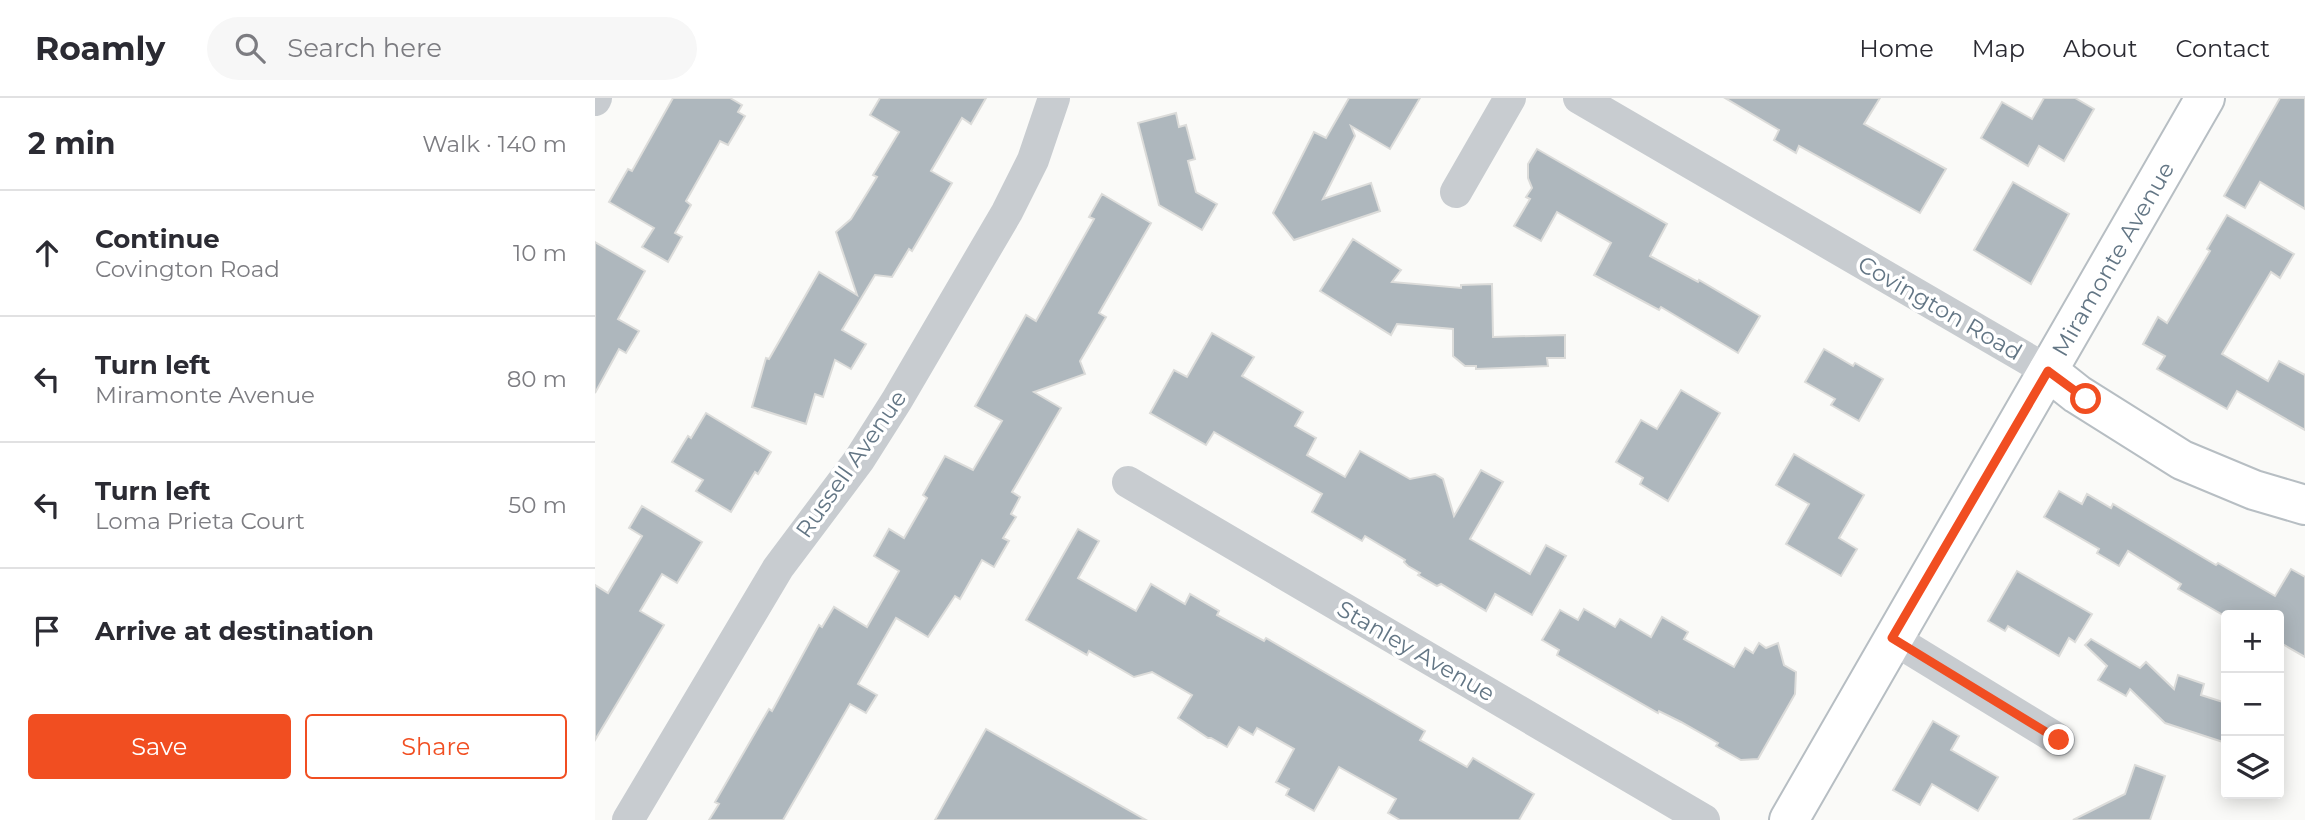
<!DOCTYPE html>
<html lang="en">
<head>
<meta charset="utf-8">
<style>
	body { margin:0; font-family:Montserrat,sans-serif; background:#f7f7f7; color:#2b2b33 }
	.controls { position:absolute; right:21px; bottom:21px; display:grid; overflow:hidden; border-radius:7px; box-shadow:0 4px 18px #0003 }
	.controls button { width:63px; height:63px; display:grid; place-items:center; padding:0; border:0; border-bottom:2px solid #e1e1e2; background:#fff; color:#2b2b33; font:35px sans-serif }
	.stop { position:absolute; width:21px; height:21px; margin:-16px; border:5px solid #f14e21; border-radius:50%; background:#fff }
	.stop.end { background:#f14e21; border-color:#fff; box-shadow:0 2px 7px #0008 }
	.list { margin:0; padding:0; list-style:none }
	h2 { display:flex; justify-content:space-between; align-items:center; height:91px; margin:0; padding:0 28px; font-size:30px }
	h2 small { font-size:23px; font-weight:400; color:#7c7c81 }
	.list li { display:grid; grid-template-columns:46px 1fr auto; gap:21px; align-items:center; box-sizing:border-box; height:126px; padding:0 28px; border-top:2px solid #e1e1e2 }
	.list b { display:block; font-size:26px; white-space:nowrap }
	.list p { margin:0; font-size:23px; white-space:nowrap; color:#7c7c81 }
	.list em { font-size:23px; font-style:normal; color:#7c7c81 }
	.actions { display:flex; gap:14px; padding:21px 28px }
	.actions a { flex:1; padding:16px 0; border:2px solid #f14e21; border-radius:7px; text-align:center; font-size:24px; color:#f14e21 }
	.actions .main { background:#f14e21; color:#fff }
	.icon { flex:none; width:38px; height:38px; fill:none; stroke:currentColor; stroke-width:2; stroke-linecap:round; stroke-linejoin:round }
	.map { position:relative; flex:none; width:1710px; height:722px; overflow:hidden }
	header { display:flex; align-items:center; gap:42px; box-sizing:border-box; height:98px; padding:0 35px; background:#fff; border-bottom:2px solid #e1e1e2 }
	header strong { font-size:33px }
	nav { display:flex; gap:38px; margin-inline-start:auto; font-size:24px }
	.search { width:490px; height:63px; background:#f7f7f7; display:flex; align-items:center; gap:18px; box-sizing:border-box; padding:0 24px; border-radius:38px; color:#7c7c81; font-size:26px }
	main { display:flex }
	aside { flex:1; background:#fff }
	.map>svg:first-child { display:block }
	.building { fill:#aeb7bd; stroke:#dcdcda; stroke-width:2 }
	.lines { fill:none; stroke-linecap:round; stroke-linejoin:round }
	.secondary-casing { stroke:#b7bec3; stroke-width:42 }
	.street { stroke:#c8ccd0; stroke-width:32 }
	.secondary { stroke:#fff; stroke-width:38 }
	.route { stroke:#f14e21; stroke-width:9 }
	.labels { text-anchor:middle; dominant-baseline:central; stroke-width:7; stroke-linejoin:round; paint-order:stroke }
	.street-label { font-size:23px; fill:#637685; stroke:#fff }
</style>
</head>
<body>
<header>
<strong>Roamly</strong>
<div class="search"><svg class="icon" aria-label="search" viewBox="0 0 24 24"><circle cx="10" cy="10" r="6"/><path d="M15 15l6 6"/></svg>Search here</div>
<nav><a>Home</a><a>Map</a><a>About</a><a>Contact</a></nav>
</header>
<main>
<aside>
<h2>2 min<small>Walk · 140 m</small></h2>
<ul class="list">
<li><svg class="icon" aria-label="ahead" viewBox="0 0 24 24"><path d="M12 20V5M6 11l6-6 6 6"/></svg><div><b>Continue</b><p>Covington Road</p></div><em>10 m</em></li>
<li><svg class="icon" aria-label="left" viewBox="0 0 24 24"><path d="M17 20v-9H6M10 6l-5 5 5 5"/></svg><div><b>Turn left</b><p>Miramonte Avenue</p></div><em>80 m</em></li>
<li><svg class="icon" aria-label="left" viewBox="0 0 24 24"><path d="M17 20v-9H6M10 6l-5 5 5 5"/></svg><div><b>Turn left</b><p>Loma Prieta Court</p></div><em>50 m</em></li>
<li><svg class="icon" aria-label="arrive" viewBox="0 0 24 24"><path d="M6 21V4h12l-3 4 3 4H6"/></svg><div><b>Arrive at destination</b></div></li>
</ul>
<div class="actions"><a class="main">Save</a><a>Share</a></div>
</aside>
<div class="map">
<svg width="1710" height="722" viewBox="0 0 1710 722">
	<rect width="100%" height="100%" fill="#fafaf8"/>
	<!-- building -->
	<g class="building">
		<polygon points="78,0 135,0 147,7 143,14 150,18 133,47 125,43 91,103 96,107 80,135 87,139 73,164 47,149 59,130 14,104 33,71 37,73"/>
		<polygon points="285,0 391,0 376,26 367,20 336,73 357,85 317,153 314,151 297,179 280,177 247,232 271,246 256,271 240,262 228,299 220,296 211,326 157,309 171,260 174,261 224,174 262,197 241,134 256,121 282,79 278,77 304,34 275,17"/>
		<polygon points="754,0 825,0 795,51 756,28 760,38 728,101 776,85 785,113 699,142 678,115 719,34 731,40"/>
		<polygon points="1130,0 1285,0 1269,26 1351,71 1325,115 1204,48 1201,55 1179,42 1184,32"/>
		<polygon points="1449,0 1480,0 1499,11 1469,63 1444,48 1433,68 1386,40 1407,4 1437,21"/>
		<polygon points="1685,0 1710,0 1710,111 1665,84 1650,110 1629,98"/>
		<polygon points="581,15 584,29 591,27 600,61 593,63 601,94 622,106 607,132 564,107 543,25"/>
		<polygon points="942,51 1072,126 1055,158 1103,184 1104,182 1165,218 1143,255 1066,209 1064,212 999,177 1016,145 962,114 946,143 919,128 935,101 931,99 937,90 933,80 933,66"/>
		<polygon points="1418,84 1474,116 1436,186 1379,152"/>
		<polygon points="507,96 556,125 504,215 511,219 485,263 490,276 439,294 466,310 417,394 425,399 416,416 421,419 408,440 414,443 399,469 387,462 365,501 360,498 333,539 301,520 263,586 282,597 271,615 255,606 188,722 114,722 124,706 120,704 174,611 177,613 224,527 227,529 239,509 272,529 304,473 279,458 294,431 309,440 332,400 328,397 350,358 378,372 407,323 380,308 431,217 441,223 499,121 494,119"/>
		<polygon points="1632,117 1699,156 1685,180 1676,174 1627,256 1673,283 1684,263 1710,277 1710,332 1642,293 1632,311 1562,271 1570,258 1548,246 1563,219 1572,225 1615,153 1612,151"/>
		<polygon points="758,141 806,172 797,184 866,190 866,187 897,186 898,239 970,237 970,260 952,260 953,268 881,271 881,268 870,268 858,258 858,231 802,226 796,237 725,193"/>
		<polygon points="0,144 50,173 23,221 44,233 31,255 24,251 0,295"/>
		<polygon points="617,235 659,259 647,278 708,314 700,328 721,340 712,357 750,379 765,353 815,381 840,376 848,381 859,418 886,372 908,384 875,441 935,476 951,447 971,458 937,517 900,496 891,513 846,486 842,488 823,477 825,475 813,468 809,464 810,462 770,438 767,443 717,414 727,396 619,334 611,347 555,315 579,272 592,279"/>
		<polygon points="1229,251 1258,268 1260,265 1288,281 1264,323 1236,307 1240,301 1210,284"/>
		<polygon points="1086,292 1125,315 1073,403 1045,386 1048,380 1021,364 1046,322 1062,331"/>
		<polygon points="111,315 176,354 163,376 160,374 136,414 101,393 108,382 77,364 93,338 96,340"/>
		<polygon points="1199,356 1269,397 1244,440 1262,451 1246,478 1191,446 1214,406 1181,387"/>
		<polygon points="1464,393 1487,406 1492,396 1516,410 1518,406 1621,467 1623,465 1680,498 1696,471 1710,479 1710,559 1684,544 1684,517 1628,517 1583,491 1586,486 1533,453 1524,468 1502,455 1504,451 1449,419"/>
		<polygon points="47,408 107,444 82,485 67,476 45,513 69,527 0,642 0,487 13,495 47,438 34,430"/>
		<polygon points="483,431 504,443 483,480 541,513 556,486 590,506 595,496 624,513 622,517 669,543 671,540 830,633 825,642 872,669 878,660 939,696 924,722 805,722 793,715 801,701 744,669 719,713 691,697 694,691 681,684 699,651 662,630 658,637 644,629 632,649 616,640 613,640 583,620 597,597 557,574 539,579 494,553 492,557 431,522"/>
		<polygon points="1422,473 1497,516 1480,544 1474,540 1464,558 1413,528 1410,533 1393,523"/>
		<polygon points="989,511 1020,529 1025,521 1056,539 1067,519 1093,534 1089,541 1139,569 1150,550 1158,555 1164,545 1171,550 1183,545 1189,567 1201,574 1200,596 1163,661 1146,662 1121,648 1123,645 1086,624 1064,613 1063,615 962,557 964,552 947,542 965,512 983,522"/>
		<polygon points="1496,541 1545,570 1551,564 1579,591 1583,577 1609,586 1606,597 1631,605 1631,645 1570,625 1535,591 1531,598 1503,582 1512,568 1490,547"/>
		<polygon points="1338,623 1364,638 1356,652 1403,679 1383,713 1337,686 1325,707 1298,692"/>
		<polygon points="391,631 551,722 340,722"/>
		<polygon points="1540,667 1570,678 1555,722 1478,722 1530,696"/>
	</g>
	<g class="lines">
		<defs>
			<g id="secondary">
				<polyline points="1453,273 1482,296 1587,362 1659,392 1710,407"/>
				<polyline points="1194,722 1610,0"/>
			</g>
		</defs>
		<!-- secondary casing -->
		<use href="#secondary" class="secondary-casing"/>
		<!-- street -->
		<g class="street">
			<polyline points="984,0 1453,273"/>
			<polyline points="0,2 1,0"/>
			<polyline points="861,94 915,0"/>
			<polyline points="533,384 1109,722"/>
			<polyline points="1297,540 1464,642"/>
			<polyline points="33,722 183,470 264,362 302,302 412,114 438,62 459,0"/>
		</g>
		<!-- secondary -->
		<use href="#secondary" class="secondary"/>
	</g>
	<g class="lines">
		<!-- route -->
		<polyline class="route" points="1464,642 1297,540 1453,273 1491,301"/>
	</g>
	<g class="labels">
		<!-- street labels -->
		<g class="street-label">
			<text transform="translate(1518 161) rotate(-60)">Miramonte Avenue</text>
			<text transform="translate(1345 210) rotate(30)">Covington Road</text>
			<text transform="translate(256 366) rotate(-55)">Russell Avenue</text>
			<text transform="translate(821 553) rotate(30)">Stanley Avenue</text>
		</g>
	</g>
</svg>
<div class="controls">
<button>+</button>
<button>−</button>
<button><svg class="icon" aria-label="layers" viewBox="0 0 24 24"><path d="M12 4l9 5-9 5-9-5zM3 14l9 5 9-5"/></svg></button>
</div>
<div class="stop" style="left:1491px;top:301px"></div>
<div class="stop end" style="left:1464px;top:642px"></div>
</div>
</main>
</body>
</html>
